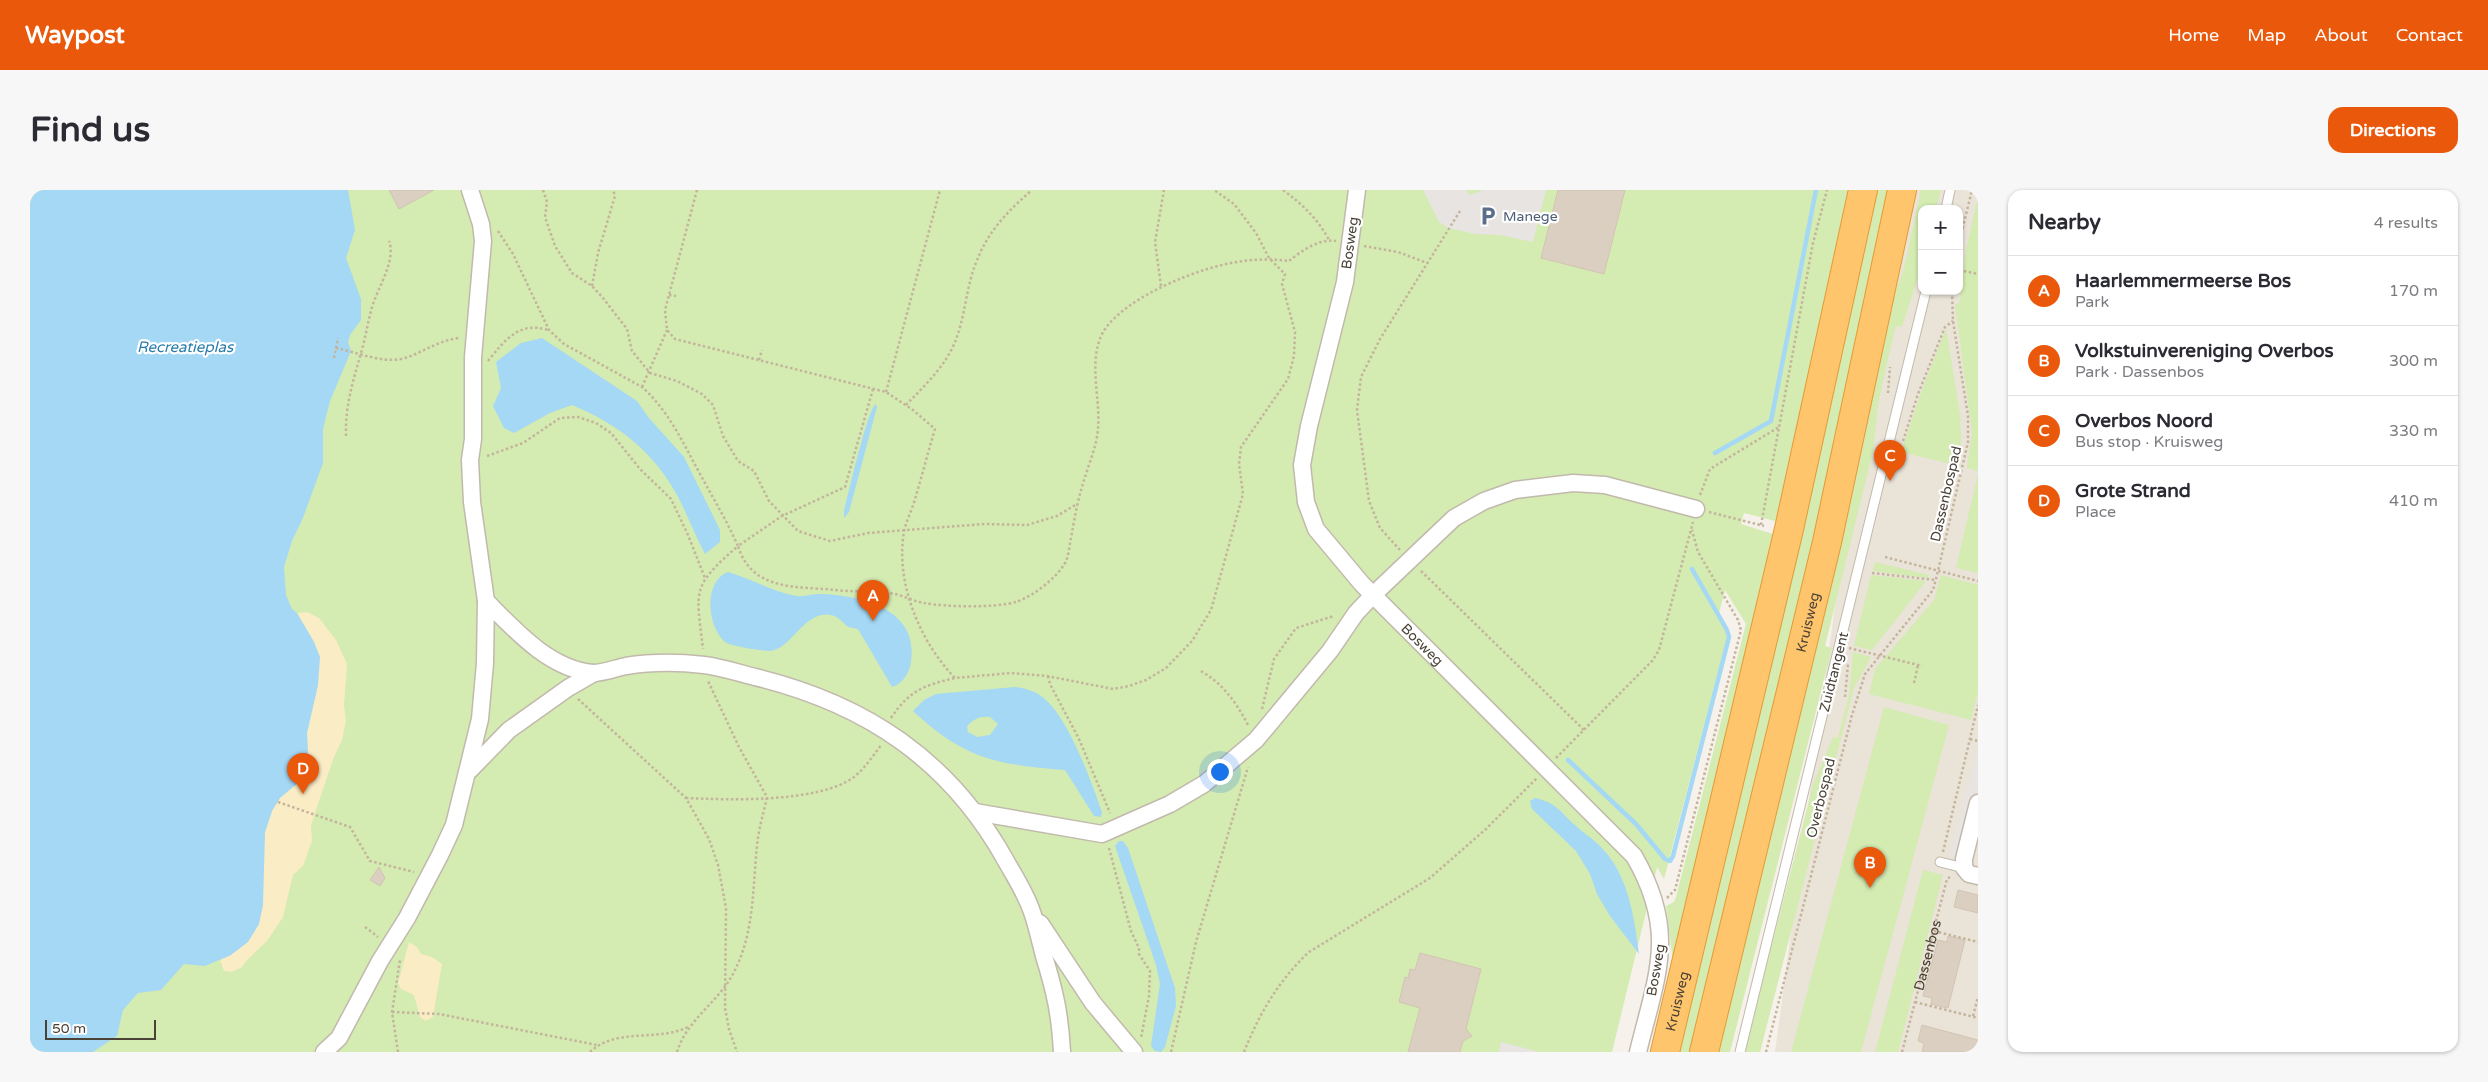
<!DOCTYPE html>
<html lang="en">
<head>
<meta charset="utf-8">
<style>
	body { margin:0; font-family:"Varela Round",sans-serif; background:#f7f7f7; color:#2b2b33 }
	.controls { position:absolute; right:15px; top:15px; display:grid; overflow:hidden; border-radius:10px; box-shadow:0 1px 4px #0004 }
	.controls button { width:45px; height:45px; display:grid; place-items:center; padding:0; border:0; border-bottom:1px solid #e1e1e2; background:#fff; color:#2b2b33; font:25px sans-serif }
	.scale { position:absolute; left:15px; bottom:12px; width:111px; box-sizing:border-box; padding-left:5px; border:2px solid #4a4237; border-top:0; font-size:14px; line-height:18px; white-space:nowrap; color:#4a4237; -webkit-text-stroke:4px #fff; paint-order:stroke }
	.you { position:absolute; left:1189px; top:581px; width:18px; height:18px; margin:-12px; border:4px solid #fff; border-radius:50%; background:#1a73e8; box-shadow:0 0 0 8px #1a73e833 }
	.badge { display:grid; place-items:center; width:32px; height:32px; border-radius:50%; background:#ea580c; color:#fff; font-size:16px; font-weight:700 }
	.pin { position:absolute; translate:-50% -41px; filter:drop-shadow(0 1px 2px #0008) }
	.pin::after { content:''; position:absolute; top:26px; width:18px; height:15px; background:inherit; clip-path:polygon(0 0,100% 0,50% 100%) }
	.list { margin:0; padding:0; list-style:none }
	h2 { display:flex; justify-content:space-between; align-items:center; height:65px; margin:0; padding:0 20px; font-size:21px }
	h2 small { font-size:16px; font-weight:400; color:#7c7c81 }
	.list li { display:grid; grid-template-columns:32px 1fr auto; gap:15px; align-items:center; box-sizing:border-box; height:70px; padding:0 20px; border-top:1px solid #e1e1e2 }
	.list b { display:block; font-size:19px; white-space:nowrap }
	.list p { margin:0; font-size:16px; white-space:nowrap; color:#7c7c81 }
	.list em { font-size:16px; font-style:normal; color:#7c7c81 }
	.map { position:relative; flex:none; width:1948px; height:862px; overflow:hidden; border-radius:15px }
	header { display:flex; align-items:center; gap:30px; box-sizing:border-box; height:70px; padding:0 25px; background:#ea580c; color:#fff }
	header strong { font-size:24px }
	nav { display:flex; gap:28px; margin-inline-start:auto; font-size:18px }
	.intro { display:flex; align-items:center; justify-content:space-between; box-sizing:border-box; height:120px; padding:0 30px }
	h1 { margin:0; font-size:35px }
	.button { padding:12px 22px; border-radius:15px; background:#ea580c; color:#fff; font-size:18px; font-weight:700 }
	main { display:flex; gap:30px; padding:0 30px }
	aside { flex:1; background:#fff; border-radius:15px; box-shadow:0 1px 4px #0004 }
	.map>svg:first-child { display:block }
	.residential { fill:#eae3d8; fill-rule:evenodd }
	.green { fill:#d4ebb2 }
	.sand { fill:#faecc5 }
	.parking { fill:#e7e4e1 }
	.water { fill:#a5d8f4; fill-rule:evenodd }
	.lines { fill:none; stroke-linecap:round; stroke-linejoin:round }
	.stream { stroke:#a5d8f4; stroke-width:4.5 }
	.building { fill:#dbcfc2; stroke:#d3c4b2 }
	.lane-casing { stroke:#c2b9ac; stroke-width:11 }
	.street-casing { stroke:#c2b9ac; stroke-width:19 }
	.highway-casing { stroke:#e49a35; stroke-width:30 }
	.path { stroke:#c4b49c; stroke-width:2.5; stroke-dasharray:2.5 2.5; stroke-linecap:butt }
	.lane { stroke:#fff; stroke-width:9 }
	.street { stroke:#fff; stroke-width:16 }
	.highway { stroke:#ffc56c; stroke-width:28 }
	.labels { text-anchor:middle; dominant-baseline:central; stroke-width:4.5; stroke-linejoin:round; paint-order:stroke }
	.service-label { font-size:14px; fill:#4e5e75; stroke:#fff; text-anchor:start }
	.street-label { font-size:14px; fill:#4a4237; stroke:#fff }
	.water-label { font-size:15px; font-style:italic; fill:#287bab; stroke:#fff }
</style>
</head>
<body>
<header>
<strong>Waypost</strong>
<nav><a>Home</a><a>Map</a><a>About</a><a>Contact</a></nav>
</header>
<div class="intro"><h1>Find us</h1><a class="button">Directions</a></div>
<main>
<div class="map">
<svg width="1948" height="862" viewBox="0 0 1948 862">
	<rect width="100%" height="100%" fill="#f6f1ea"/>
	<!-- residential -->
	<path class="residential" d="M1861 0H1948V862H1745ZM1892 19H1929V101H1892Z"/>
	<!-- green -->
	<g class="green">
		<polygon points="0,0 1824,0 1749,332 1714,323 1711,334 1746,345 1643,772 1636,716 1644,712 1646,707 1716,434 1695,400 1689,423 1698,444 1634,689 1627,677 1582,862 0,862"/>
		<polygon points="1843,0 1861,0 1804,270 1661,862 1649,862"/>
		<polygon points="1891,0 1911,0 1906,19 1892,19 1892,75 1872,137 1866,136 1864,143 1849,209 1843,261 1795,456 1802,458 1700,862 1686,862 1853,138 1874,78"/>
		<polygon points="1948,7 1948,281 1937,278 1942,242 1925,114 1929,114 1936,60"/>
		<polygon points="1916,139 1930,224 1931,253 1925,275 1871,262 1892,200"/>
		<polygon points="1948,284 1948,383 1926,378"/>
		<polygon points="1845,372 1899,385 1897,388 1843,381"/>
		<polygon points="1841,385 1896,391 1842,460 1824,456"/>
		<polygon points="1911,385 1948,395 1948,502 1941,530 1839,504 1845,479 1904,410"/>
		<polygon points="1823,462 1841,467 1824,498 1730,862 1714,862 1783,595 1803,547 1808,548 1819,505"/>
		<polygon points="1854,517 1919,535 1831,862 1761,862"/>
		<polygon points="1893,680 1913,685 1868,862 1845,862"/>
	</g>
	<!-- sand -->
	<g class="sand">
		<polygon points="277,422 289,428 306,450 317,474 314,515 316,531 312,550 304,567 281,635 282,651 273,676 263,685 253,727 237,751 218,769 211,778 201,782 194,781 190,770 201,765 234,657 235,642 242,621 250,608 269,592 278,564 277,543 288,495 284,452 267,423"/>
		<polygon points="379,752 387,757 391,764 402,767 412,774 403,827 396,831 390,827 384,805 371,799 368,793"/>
	</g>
	<!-- parking -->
	<g class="parking">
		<polygon points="1393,0 1436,0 1440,5 1453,0 1516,0 1503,52 1470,45 1445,44 1418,38 1409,32"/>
		<polygon points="1948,559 1948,595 1929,669 1919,667"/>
		<polygon points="1471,852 1510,862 1469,862"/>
	</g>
	<!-- water -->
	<g class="water">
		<polygon points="0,0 318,0 325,40 316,68 331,109 331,130 320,145 318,152 321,161 300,211 293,239 293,273 273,328 262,351 254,377 256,405 262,419 267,423 284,452 290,467 288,495 277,543 278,564 269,592 250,608 242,621 235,642 233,715 229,734 218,752 201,765 175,776 154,774 131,800 108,803 93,820 87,846 63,862 8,862 0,854"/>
		<path d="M512 148 607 211 619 228 654 267 690 340V352L675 364C665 345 657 324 647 305 623 261 588 234 542 215L520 223 484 243 474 238 463 216 471 198 466 172 491 153Z"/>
		<path d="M846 214 847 217 819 322 814 328V321C818 307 838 217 846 214Z"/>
		<path d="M698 382C722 389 743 402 767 406 775 407 782 404 790 404 829 405 889 418 881 471 880 482 873 494 862 497L828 439C825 438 820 438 817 436 811 431 809 427 801 425 774 420 762 459 740 461 733 461 700 456 695 452 677 437 673 391 698 382Z"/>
		<path d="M985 497C994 498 1004 501 1011 506 1038 525 1061 591 1072 622L1071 627 1064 626 1035 580C968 575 934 569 883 521L894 510 906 504ZM960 527 968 534 960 545 947 547 938 542 937 537C942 529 951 526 960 527Z"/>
		<path d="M1505 608C1527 613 1529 621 1545 635 1552 642 1561 647 1569 655 1598 683 1604 725 1609 764L1580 726 1567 704 1560 684 1546 661 1502 619 1500 611Z"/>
		<polygon points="1089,651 1093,651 1098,658 1145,798 1146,816 1135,857 1131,862 1125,861 1121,856 1130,794 1126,775 1085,656"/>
	</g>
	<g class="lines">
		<!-- stream -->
		<g class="stream">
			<polyline points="1685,263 1741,231 1786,0"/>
			<polyline points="1538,570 1606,634 1635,669 1640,671 1643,666 1699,447 1697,440 1662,379"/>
		</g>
	</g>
	<!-- building -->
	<g class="building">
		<polygon points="359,0 404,0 369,19"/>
		<polygon points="1528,0 1595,0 1574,84 1511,68"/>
		<polygon points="349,677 355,688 350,696 340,690"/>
		<polygon points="1928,700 1948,705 1948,723 1924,717"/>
		<polygon points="1918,746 1935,750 1918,818 1901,814 1902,808 1893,806 1908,750 1917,752"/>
		<polygon points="1390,763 1451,779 1436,839 1442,846 1433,851 1430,862 1378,862 1390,818 1369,812 1375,787 1378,788 1380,779 1385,780"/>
		<polygon points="1892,835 1948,850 1948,862 1892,862 1894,853 1888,851"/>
	</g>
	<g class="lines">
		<defs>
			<g id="lane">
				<polyline points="1916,19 1920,0"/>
				<polyline points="1910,672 1934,678"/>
				<polyline points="1710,862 1896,101"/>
			</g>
			<g id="street">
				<path id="s2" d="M1327 0 1315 92 1279 236 1272 275 1276 312 1286 339 1332 394 1604 666C1648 742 1627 784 1608 862"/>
				<path d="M456 411C485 440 519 479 563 483 573 483 586 478 596 476 621 472 648 472 674 475 691 477 709 483 725 487 836 514 920 570 976 671 985 687 996 704 1002 722 1007 736 1010 751 1014 766 1025 802 1030 824 1032 862"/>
				<polyline points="439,581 479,540 538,498 564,483"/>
				<polyline points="1948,613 1934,669 1934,678 1939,684 1948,686"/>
				<polyline points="945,622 1072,644 1140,614 1174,594 1226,550 1300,461 1326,423 1343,405 1424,328 1454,311 1485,300 1543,293 1575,295 1666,319"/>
				<polyline points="1010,733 1063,813 1104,862"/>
				<polyline points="294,862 309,848 350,771 377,728 410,665 424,635 450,529 455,473 456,411 442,312 440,270 443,249 443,167 453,51 451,34 440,0"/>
			</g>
			<g id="highway">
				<path id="s3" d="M1635 862 1759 339 1833 0"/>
				<path id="s4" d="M1674 862 1797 352 1872 0"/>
			</g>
		</defs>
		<!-- lane casing -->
		<use href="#lane" class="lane-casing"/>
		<!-- street casing -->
		<use href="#street" class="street-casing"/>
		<!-- highway casing -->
		<use href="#highway" class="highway-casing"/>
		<!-- path -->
		<g class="path">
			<polyline points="513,0 517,12 515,27 525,56 542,83 562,96 573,108 597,139 602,161 620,183 647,191 672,204 683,215 693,246 708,271 724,281 739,311 768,341 800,351 838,343 954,334 997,335 1027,326 1047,314"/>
			<path d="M667 0 635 120 637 140 645 149 856 202 883 220 905 239C898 262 892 286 885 309 882 320 876 331 874 342 865 392 890 452 925 488L981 483 1017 486 1083 499 1099 496 1116 490 1136 478 1162 451 1181 420 1213 304 1209 274 1211 257 1258 189 1264 166 1265 142 1252 94 1255 84 1239 68 1226 43 1204 14 1184 0"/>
			<path d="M1253 0C1273 15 1287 28 1299 50"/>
			<path d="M468 41 483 64 519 140 534 154 612 197C639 221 653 253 670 284 683 308 697 331 708 356 661 397 666 399 673 459"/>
			<polyline points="1929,53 1942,0"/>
			<polyline points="1334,56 1368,62 1397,73"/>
			<polyline points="1929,80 1948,84"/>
			<polyline points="562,96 568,63 585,6 583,0"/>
			<polyline points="1131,96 1125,52 1134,0"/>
			<polyline points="639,105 646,106"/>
			<path d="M306 158C326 162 351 173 371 169 392 164 405 151 429 148"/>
			<polyline points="304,168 308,148"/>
			<polyline points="729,170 732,160"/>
			<path d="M458 171C475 150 489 131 518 140"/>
			<polyline points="612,197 637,140"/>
			<path d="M843 199 815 297 752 326 708 356C722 402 768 396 806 400 824 402 841 401 859 403 871 404 882 411 894 413 915 417 966 418 986 412 1003 406 1024 390 1034 375 1039 367 1039 357 1041 348 1044 331 1047 313 1052 297 1057 278 1067 257 1068 238 1071 206 1055 163 1078 135 1096 114 1127 98 1152 88 1187 74 1221 66 1259 71 1271 61 1290 48 1306 51"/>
			<polyline points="856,202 910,0"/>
			<polyline points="1858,203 1860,177"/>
			<path d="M876 215C894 196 915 177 925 152 936 125 936 94 948 68 959 40 980 19 1002 0"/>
			<path d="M316 246C315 216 323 191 331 163 336 146 338 130 343 114 349 96 366 70 359 51"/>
			<polyline points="1873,251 1888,204 1915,137 1923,131"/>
			<polyline points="457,266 493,253 530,228 548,227 566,233 581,243 610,279 641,309 658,345 675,388"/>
			<polyline points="1670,305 1680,279 1749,237"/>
			<polyline points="1679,322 1734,336"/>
			<polyline points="1731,335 1783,53 1797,0"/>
			<polyline points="1370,360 1350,338 1339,311 1327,220 1331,187 1350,149 1430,21"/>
			<polyline points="1855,367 1948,391"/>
			<polyline points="1391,381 1555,541"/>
			<polyline points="1842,383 1906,390"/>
			<polyline points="1819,458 1892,476"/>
			<path d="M1171 481C1193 494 1206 512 1218 535"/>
			<polyline points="1018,486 1020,494 1049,549 1080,623"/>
			<polyline points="1884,493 1888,475"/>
			<polyline points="1815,507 1818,474"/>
			<polyline points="548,509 656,608 679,649 688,675 696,718 695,818 699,839 707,862"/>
			<polyline points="1232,519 1244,469 1266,438 1304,426"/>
			<path d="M861 528C879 501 894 495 925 488"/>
			<polyline points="1940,549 1948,551"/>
			<polyline points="1526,568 1623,470 1629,460 1663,332"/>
			<path d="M656 608C699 610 789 613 824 587 835 578 843 566 851 555"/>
			<polyline points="248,612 320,637 340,671 384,682"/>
			<polyline points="1079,658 1101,741 1109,758 1109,764 1120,781 1119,806 1111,848"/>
			<polyline points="1913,662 1948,515"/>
			<polyline points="1637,708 1645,700 1711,440 1708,430 1668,362 1662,340"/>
			<polyline points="335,737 348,747"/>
			<polyline points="1904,741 1948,752"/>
			<polyline points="1885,812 1948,828"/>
			<polyline points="362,822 409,824 567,855"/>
			<polyline points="1943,826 1948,807"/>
			<polyline points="368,862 362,822 370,770"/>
			<path d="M560 862C587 837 628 852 658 837"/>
			<path d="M647 862C657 829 689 812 704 782 726 739 722 694 728 648 730 634 734 621 737 607L709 557 678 491"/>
			<polyline points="1141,862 1166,752 1218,577"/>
			<path d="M1214 862C1229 824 1249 790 1279 762L1400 688 1456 639 1507 588"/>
			<polyline points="1736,862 1822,525 1835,484 1903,400 1908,381 1938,252 1938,226 1923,131 1922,101"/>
			<path id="s1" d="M1872 862 1917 689 1920 687"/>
		</g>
		<!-- lane -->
		<use href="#lane" class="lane"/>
		<!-- street -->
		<use href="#street" class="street"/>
		<!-- highway -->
		<use href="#highway" class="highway"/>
	</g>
	<!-- icons -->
	<defs>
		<symbol id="parking-bare" viewBox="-9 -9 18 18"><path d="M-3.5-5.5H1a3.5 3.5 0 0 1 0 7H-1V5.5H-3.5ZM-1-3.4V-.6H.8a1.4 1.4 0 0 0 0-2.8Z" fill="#5c6f8a" stroke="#fff" stroke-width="2.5" paint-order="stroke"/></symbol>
	</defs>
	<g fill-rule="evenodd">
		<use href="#parking-bare" x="1444" y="12" width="28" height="28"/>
	</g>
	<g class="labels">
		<!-- service labels -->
		<g class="service-label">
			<text x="1473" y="26">Manege</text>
		</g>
		<!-- street labels -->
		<g class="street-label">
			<text transform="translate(1320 53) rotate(-82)">Bosweg</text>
			<text transform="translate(1916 304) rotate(-77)">Dassenbospad</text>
			<text stroke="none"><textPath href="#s4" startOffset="442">Kruisweg</textPath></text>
			<text stroke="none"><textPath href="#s2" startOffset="504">Bosweg</textPath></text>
			<text transform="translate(1804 482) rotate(-76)">Zuidtangent</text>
			<text transform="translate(1791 608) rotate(-76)">Overbospad</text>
			<text stroke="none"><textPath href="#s1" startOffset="100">Dassenbos</textPath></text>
			<text transform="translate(1626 780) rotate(-80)">Bosweg</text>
			<text stroke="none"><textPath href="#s3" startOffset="52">Kruisweg</textPath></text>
		</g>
		<!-- water labels -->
		<g class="water-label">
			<text x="155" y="157">Recreatieplas</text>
		</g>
	</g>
</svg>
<div class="controls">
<button>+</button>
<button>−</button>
</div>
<div class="scale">50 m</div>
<div class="you"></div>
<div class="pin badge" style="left:843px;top:431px">A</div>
<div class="pin badge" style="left:1840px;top:698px">B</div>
<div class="pin badge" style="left:1860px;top:291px">C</div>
<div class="pin badge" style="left:273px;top:604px">D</div>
</div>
<aside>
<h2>Nearby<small>4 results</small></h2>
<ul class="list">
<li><span class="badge">A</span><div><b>Haarlemmermeerse Bos</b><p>Park</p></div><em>170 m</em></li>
<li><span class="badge">B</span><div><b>Volkstuinvereniging Overbos</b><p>Park · Dassenbos</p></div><em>300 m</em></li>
<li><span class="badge">C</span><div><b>Overbos Noord</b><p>Bus stop · Kruisweg</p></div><em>330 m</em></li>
<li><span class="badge">D</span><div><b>Grote Strand</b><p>Place</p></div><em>410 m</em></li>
</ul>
</aside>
</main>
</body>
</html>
